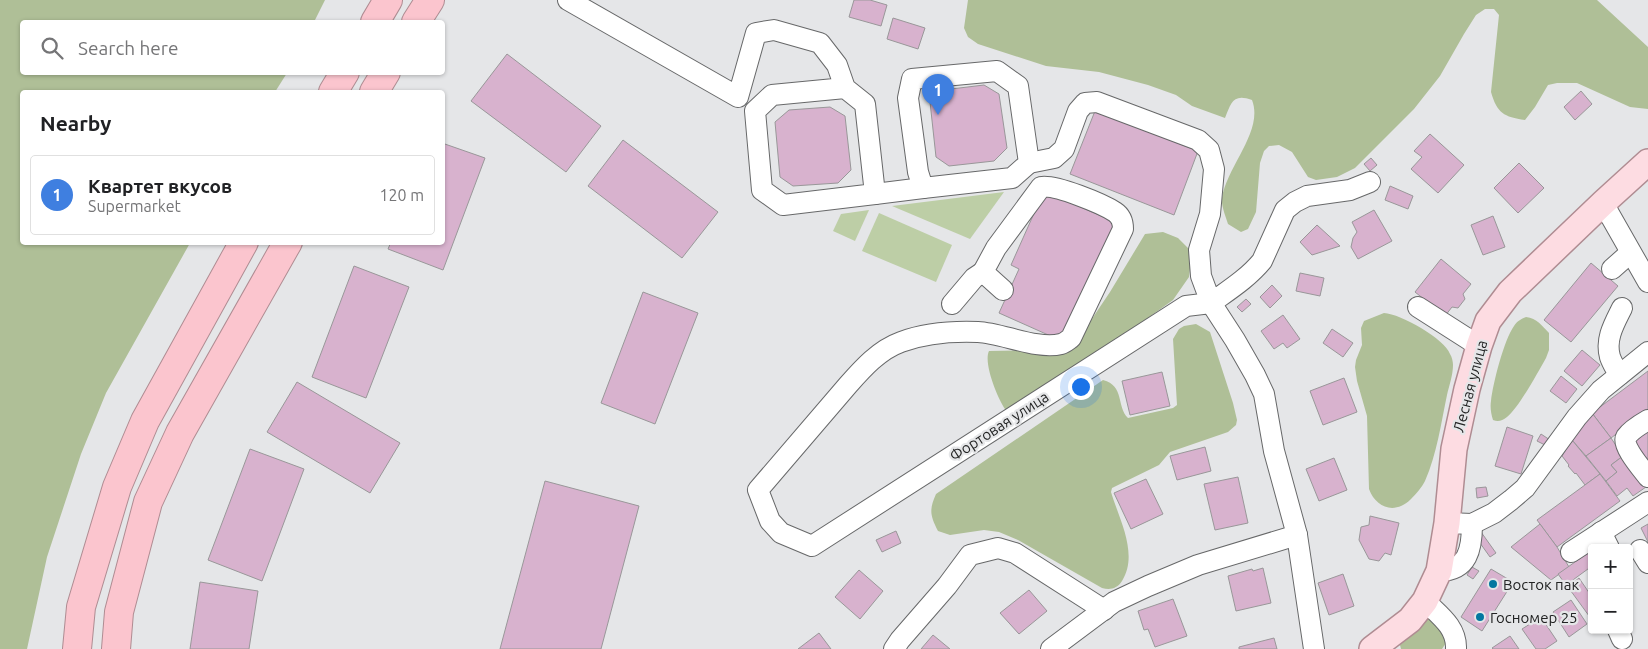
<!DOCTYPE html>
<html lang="en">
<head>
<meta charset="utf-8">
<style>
	body { margin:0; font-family:Ubuntu,sans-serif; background:#f6f6f6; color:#202124 }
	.controls { position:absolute; right:15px; bottom:15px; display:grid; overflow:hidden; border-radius:5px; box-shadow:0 1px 4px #0004 }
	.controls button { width:45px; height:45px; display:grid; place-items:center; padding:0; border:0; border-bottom:1px solid #e0e0e0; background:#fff; color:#202124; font:25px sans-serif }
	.you { position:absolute; left:1080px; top:386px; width:18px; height:18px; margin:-12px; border:4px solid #fff; border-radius:50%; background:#1a73e8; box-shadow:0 0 0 8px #1a73e833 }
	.badge { display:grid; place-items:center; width:32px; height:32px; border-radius:50%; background:#d93025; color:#fff; font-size:16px; font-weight:700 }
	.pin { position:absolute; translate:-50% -41px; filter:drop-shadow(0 1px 2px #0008) }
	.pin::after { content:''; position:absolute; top:26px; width:18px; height:15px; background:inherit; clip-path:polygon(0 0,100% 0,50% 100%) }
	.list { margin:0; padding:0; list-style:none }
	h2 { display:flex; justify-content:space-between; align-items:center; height:65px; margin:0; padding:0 20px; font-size:21px }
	h2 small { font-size:16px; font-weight:400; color:#757577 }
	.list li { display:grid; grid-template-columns:32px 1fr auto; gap:15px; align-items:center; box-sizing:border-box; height:80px; margin:0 10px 10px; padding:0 10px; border:1px solid #e0e0e0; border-radius:5px }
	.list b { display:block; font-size:19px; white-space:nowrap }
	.list p { margin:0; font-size:16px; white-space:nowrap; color:#757577 }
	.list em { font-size:16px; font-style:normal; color:#757577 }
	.icon { flex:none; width:28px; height:28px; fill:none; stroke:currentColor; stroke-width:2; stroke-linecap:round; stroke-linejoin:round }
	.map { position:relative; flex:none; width:1648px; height:649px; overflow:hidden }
	.search { position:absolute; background:#fff; box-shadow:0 1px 4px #0004; left:20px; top:20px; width:425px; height:55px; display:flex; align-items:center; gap:12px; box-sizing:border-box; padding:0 18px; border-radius:5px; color:#757577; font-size:19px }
	.panel { position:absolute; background:#fff; box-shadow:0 1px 4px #0004; left:20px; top:90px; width:425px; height:155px; border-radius:5px }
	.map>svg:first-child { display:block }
	.green { fill:#bdcea6 }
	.forest { fill:#afbf97 }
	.building { fill:#d8b2ce; stroke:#999799 }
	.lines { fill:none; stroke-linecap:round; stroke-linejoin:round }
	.minor-casing { stroke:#676869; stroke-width:22 }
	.major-casing { stroke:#af8c92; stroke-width:28 }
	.highway-casing { stroke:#af8c92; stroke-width:30 }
	.minor { stroke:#fff; stroke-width:20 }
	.major { stroke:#fddce2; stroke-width:25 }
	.highway { stroke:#fbc5ce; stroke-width:28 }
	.poi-dot { fill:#0377a0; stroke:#e5e6e8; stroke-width:2 }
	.labels { text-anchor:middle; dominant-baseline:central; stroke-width:4.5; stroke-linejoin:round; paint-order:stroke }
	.street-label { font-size:15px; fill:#222323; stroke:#e5e6e8 }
	.poi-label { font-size:15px; fill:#222323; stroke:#e5e6e8; text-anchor:start }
</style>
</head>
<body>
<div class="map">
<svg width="1648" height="649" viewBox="0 0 1648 649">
	<rect width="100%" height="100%" fill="#e5e6e8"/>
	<!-- green -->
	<g class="green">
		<polygon points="1004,192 970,239 892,206"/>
		<polygon points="869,210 855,241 833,231 841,214"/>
		<polygon points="879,213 952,245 936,282 862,251"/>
	</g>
	<!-- forest -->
	<g class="forest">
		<polygon points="0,0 325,0 314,22 22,22 22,72 287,73 275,92 22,92 22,242 190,243 106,393 81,454 47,557 27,649 0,649"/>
		<path d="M968 0H1597L1648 47V109L1630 107 1577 83H1557L1548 85 1535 107 1525 120C1504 117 1497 113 1491 92L1499 15 1494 9H1485L1476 15 1464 34 1440 76 1414 109 1355 168 1337 177 1316 180 1308 177 1292 152 1279 145 1269 146 1264 151 1260 163 1256 212 1248 229 1241 232 1228 224C1226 217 1221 206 1222 198 1227 166 1264 131 1252 100 1233 93 1231 103 1225 118L1192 106 1176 95 1148 85 1099 72 1046 66 978 44 968 37 964 28Z"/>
		<path d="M1163 232 1178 238 1192 252 1189 277 1173 300 1043 393 1007 411 1005 409C998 399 983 363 989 351L1058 350 1075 344 1110 292 1145 234Z"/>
		<path d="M1384 313C1401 314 1445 339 1450 354 1452 357 1453 362 1453 365 1453 375 1449 386 1447 395 1441 423 1437 454 1425 481 1422 487 1416 494 1411 499 1395 515 1376 508 1369 489L1367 416 1357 381 1355 367 1356 360 1362 345 1361 328 1364 321Z"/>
		<path d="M1526 317C1537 318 1542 326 1549 333V350L1546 358C1538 372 1518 409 1507 417 1502 421 1498 422 1493 420 1491 414 1490 407 1491 401 1493 383 1504 340 1514 326 1517 321 1521 319 1526 317Z"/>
		<path d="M1196 324 1210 332 1233 403 1237 420 1236 425 1228 432 1170 452 1159 465 1112 488 1111 492C1119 519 1139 554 1122 581 1117 589 1110 590 1102 588L1018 540 999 532 984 530 950 535 938 531C930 515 929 510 936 494L1103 380C1125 386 1116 406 1128 418L1173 408 1177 405 1173 339 1179 329 1184 326Z"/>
		<polygon points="1429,616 1444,631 1446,643 1442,649 1401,649 1400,645 1402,641"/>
	</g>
	<!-- building -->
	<g class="building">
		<polygon points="854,0 870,0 887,5 881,26 849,17"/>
		<polygon points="893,18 925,28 918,49 887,39"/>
		<polygon points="507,54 601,126 566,172 471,101"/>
		<polygon points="984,85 999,94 1007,148 994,161 949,166 936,157 930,102 943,90"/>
		<polygon points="1581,91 1592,104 1575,120 1564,107"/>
		<polygon points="830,107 845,116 851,170 838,183 793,186 780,177 775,122 789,110"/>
		<polygon points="1095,111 1198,151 1174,215 1070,174"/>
		<polygon points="1430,134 1464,165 1438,193 1411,169 1422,157 1414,151"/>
		<polygon points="623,140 718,212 682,258 588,186"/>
		<polygon points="442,143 485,158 443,270 388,249 391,242 442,242"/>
		<polygon points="1371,158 1377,165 1370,171 1364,164"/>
		<polygon points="1519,163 1544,188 1518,213 1494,188"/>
		<polygon points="1390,186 1413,196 1408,209 1385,200"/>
		<polygon points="1044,191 1117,223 1064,342 999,313 1019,269 1011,265"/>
		<polygon points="1374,210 1392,241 1358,259 1351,247 1353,238 1357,232 1352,222"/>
		<polygon points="1493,216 1505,247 1483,255 1471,225"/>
		<polygon points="1317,225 1340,246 1312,255 1300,242"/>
		<polygon points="1441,259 1471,284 1463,294 1465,299 1458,308 1452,307 1445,316 1415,292"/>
		<polygon points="1591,263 1618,286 1571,342 1544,320"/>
		<polygon points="354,266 409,287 366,398 312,377"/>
		<polygon points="1300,273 1324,278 1320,296 1296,291"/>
		<polygon points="1272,285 1282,296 1270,308 1260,297"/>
		<polygon points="643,292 698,313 655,424 601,403"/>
		<polygon points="1246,299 1251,304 1242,312 1237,307"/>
		<polygon points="1283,315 1300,339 1287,348 1283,343 1274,349 1261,331"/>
		<polygon points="1332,329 1353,343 1343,357 1323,343"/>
		<polygon points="1582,350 1600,365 1582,386 1564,371"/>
		<polygon points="1648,371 1648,410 1611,438 1592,413"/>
		<polygon points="1162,372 1170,406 1130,415 1122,381"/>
		<polygon points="1561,376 1577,389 1566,403 1550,391"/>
		<polygon points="1344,378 1357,412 1323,425 1310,391"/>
		<polygon points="297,382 400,443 370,493 267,432"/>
		<polygon points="1592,413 1611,438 1586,456 1572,440"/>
		<polygon points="1507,427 1533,436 1521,474 1495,466"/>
		<polygon points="1648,430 1648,465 1631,442"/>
		<polygon points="1541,434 1550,440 1547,446 1537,441"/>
		<polygon points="1611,438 1623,456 1611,465 1617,472 1606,481 1586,456"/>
		<polygon points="1572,440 1600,474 1585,485 1576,473 1575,474 1568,466 1569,465 1562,456"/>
		<polygon points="1205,447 1211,471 1177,480 1170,456"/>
		<polygon points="250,449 304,469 262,581 208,560"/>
		<polygon points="1623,456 1646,487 1633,496 1627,488 1617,496 1606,481 1617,472 1611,465"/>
		<polygon points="1334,458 1347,490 1319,501 1306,469"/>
		<polygon points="1600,474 1620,501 1557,547 1537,520"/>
		<polygon points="1238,477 1248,523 1215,530 1204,484"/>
		<polygon points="1146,479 1163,514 1131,529 1114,493"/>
		<polygon points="545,481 639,506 601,649 500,649"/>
		<polygon points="1486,487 1488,496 1477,498 1476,488"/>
		<polygon points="1370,516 1399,523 1391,555 1385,553 1379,561 1369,559 1359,540 1361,527 1369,525"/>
		<polygon points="1540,524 1557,547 1569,567 1551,580 1511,547"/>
		<polygon points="1648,524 1648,542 1641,528"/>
		<polygon points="896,531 901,543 882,552 876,540"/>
		<polygon points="1481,532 1496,553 1490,557 1475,536"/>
		<polygon points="1592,550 1592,566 1566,585 1558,574"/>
		<polygon points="1472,567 1479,571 1473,579 1467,575"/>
		<polygon points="1263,568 1271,603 1236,611 1228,576 1252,569 1253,571"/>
		<polygon points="1491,569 1513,582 1482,631 1461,617"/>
		<polygon points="859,570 883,591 860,619 835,597"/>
		<polygon points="1343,574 1354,606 1329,615 1318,583"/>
		<polygon points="1579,578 1592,597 1592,620 1568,587"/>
		<polygon points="200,582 258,591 249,649 190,649"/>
		<polygon points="1029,590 1047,611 1019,634 1000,613"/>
		<polygon points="1173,599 1187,636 1155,647 1148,629 1144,630 1138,611"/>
		<polygon points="1571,600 1587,624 1569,637 1553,612"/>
		<polygon points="1541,617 1557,641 1545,649 1536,649 1522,629"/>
		<polygon points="819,633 831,649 798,649"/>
		<polygon points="933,635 950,649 921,649"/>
		<polygon points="1510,636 1519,649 1493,649 1492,648"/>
		<polygon points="1274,638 1277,649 1239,649 1239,647"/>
	</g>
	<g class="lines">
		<defs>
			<g id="minor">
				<polyline points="568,0 738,97 756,33 774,30 820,43 837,65 845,88 865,104 875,194 783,205 762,190 755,111 772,95 845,88"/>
				<polygon points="997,71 1018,86 1029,163 1012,178 923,188 918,172 908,98 912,79"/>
				<path d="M1029 163 1054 158 1064 149 1078 111 1085 103 1097 102 1198 140 1209 150 1214 169 1210 214 1199 250 1201 276 1211 303C1229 290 1248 278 1262 261L1285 210 1295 202 1307 196 1350 190 1370 182"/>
				<polyline points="875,194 923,188"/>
				<polyline points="1603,203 1648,282"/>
				<polyline points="1612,269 1630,253"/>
				<path d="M1003 290 983 272 996 248 1041 187C1055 184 1103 204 1115 212 1121 216 1123 222 1123 229L1071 338C1068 340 1065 343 1061 344 1037 350 1002 333 978 332 952 331 925 333 901 342 879 350 863 368 848 385L758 490 770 521 781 533 812 546 1186 306 1211 303 1235 340 1255 375 1264 394 1274 451 1297 535 1314 649"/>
				<polyline points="952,304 974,278 983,272"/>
				<polyline points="1418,307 1479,346"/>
				<path d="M1619 375C1616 369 1612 363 1610 357 1605 339 1614 324 1622 308"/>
				<path d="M1648 420C1641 424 1631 430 1626 437 1621 445 1642 469 1648 477"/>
				<polyline points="1447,523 1472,524 1494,513 1511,500 1525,488 1577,417 1601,390 1648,352"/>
				<polyline points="1601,532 1609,548"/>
				<polyline points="1640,550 1648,563"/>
				<polyline points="1571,552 1648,502"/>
				<path d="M1439 571C1468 571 1472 549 1472 524"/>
				<path d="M1425 601C1439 615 1457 627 1456 649"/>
				<polyline points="1618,630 1622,639"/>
				<polyline points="894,649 900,640 947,586 970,555 998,548 1015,553 1104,610"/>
				<polyline points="1051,649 1114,602 1148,586 1198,565 1297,535"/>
			</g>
			<polyline id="major" points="1372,649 1410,620 1425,601 1439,571 1447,523 1454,449 1467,389 1479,346 1488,321 1510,292 1603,203 1648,162"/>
			<g id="highway">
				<polyline points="375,22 388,0"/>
				<polyline points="416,22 430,0"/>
				<polyline points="333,92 345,72"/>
				<polyline points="374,92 386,72"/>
				<polyline points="77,649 81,607 117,487 145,421 244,242"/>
				<polyline points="116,649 119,612 148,502 180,433 288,242"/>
			</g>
		</defs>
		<!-- minor casing -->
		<use href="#minor" class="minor-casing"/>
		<!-- major casing -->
		<use href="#major" class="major-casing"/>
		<!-- highway casing -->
		<use href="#highway" class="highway-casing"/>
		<!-- minor -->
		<use href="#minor" class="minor"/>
		<!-- major -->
		<use href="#major" class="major"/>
		<!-- highway -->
		<use href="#highway" class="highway"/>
	</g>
	<!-- markers -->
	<g class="poi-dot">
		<circle cx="1493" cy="584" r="5"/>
		<circle cx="1480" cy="617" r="5"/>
	</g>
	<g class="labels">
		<!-- street labels -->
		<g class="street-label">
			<text transform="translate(1470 386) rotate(-75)">Лесная улица</text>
			<text transform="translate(999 426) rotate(-33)">Фортовая улица</text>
		</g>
		<!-- poi labels -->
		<g class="poi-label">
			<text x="1503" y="584">Восток пак</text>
			<text x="1490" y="617">Госномер 25</text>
		</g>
	</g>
</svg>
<div class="controls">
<button>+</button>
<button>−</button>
</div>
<div class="you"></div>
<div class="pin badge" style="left:938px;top:115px;background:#3f7fe0">1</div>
<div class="search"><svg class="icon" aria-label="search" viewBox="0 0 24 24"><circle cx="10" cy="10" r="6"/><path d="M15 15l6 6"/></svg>Search here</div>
<section class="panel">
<h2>Nearby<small></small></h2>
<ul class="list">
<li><span class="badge" style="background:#3f7fe0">1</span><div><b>Квартет вкусов</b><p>Supermarket</p></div><em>120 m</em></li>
</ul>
</section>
</div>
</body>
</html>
